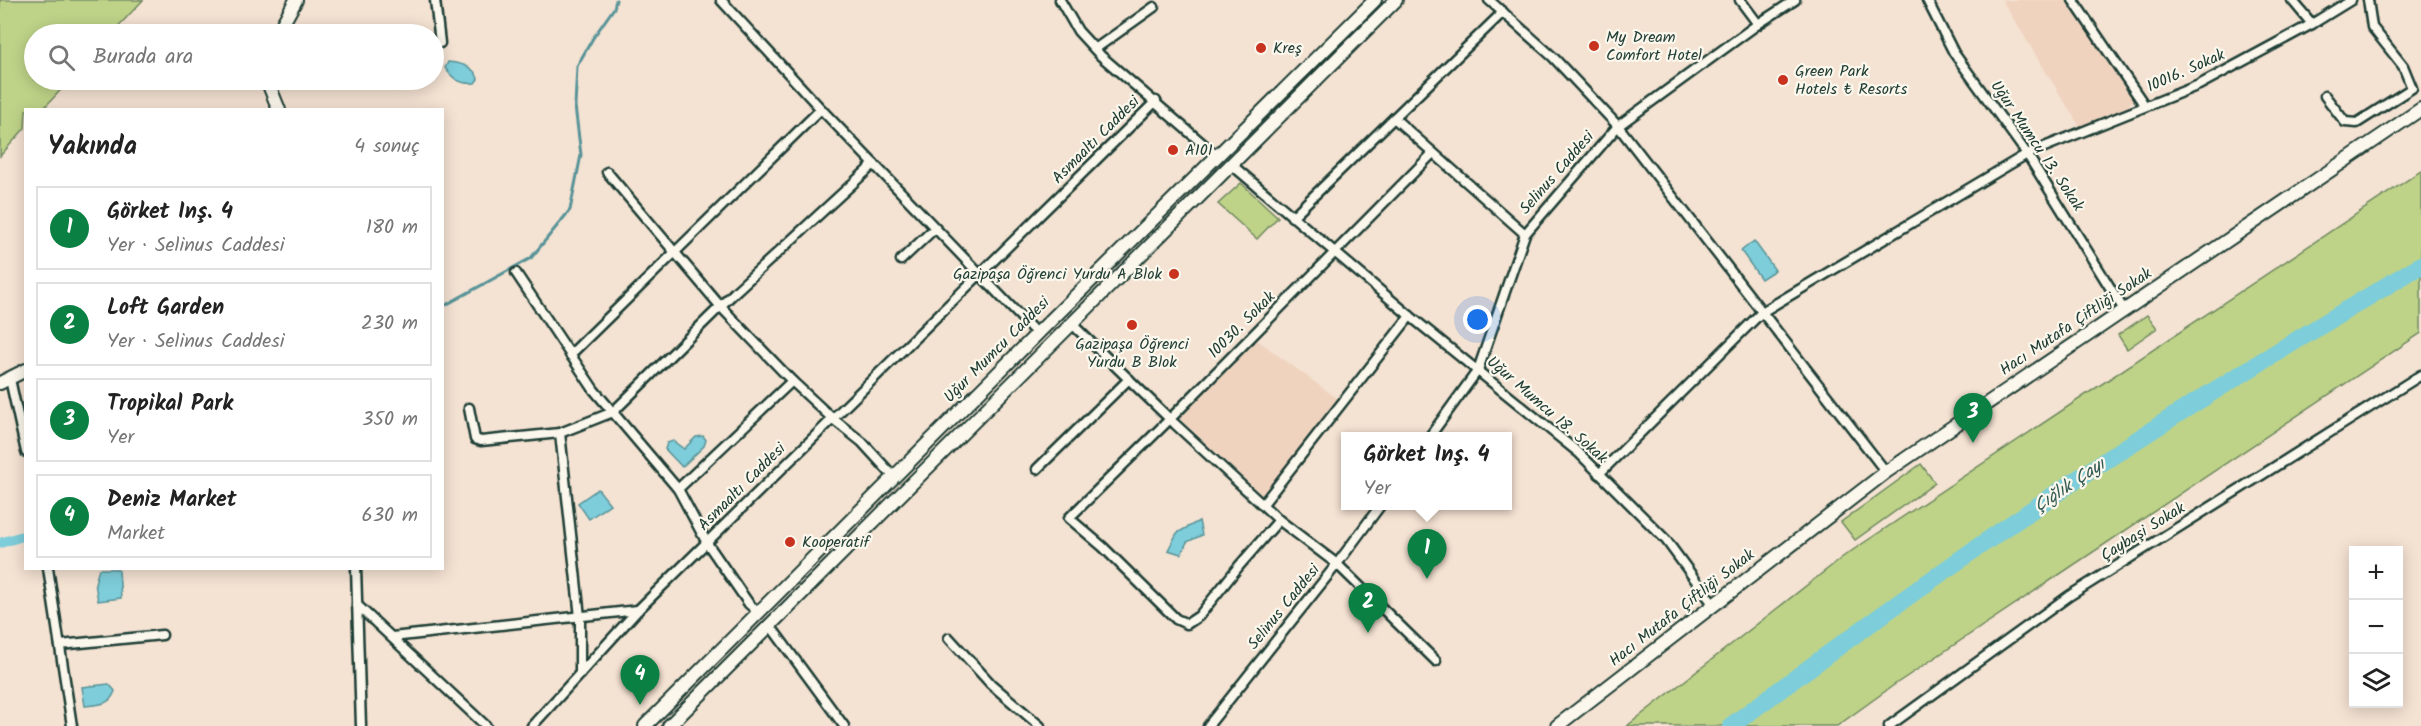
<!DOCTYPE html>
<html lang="tr">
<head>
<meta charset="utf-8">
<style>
	body { margin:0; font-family:Kalam,sans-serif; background:#f6f6f6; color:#222 }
	.controls { position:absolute; right:18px; bottom:18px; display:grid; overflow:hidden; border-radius:0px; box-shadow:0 3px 15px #0003 }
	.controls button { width:54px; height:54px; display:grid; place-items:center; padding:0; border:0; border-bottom:2px solid #e0e0e0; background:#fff; color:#222; font:30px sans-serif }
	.you { position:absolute; left:1478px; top:320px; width:21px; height:21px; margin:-15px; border:4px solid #fff; border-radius:50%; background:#1a73e8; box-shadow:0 0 0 9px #1a73e833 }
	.badge { display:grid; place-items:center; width:39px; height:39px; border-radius:50%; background:#0b8043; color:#fff; font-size:20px; font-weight:700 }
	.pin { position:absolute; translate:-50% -50px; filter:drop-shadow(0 2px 3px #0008) }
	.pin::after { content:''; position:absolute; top:32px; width:21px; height:18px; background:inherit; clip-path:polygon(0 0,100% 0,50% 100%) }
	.popup { position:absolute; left:1341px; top:432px; width:171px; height:78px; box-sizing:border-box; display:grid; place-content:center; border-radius:0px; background:#fff; filter:drop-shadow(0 2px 4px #0005); font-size:20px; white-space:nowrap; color:#767676 }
	.popup b { font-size:22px; color:#222 }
	.popup::after { content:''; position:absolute; left:50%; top:100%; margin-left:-12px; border:12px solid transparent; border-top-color:#fff }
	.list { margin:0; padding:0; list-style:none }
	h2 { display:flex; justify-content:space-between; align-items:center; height:78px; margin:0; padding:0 24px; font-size:26px }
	h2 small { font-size:20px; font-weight:400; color:#767676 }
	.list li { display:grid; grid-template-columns:39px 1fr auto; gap:18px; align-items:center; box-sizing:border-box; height:84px; margin:0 12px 12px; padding:0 12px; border:2px solid #e0e0e0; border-radius:0px }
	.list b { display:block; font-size:22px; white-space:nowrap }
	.list p { margin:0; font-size:20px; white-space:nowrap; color:#767676 }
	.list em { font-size:20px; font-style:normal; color:#767676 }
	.icon { flex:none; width:33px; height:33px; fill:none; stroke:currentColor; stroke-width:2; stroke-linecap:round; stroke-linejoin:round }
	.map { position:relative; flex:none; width:2421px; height:726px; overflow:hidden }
	.search { position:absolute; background:#fff; box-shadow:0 3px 15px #0003; left:24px; top:24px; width:420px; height:66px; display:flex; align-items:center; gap:15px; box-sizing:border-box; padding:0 21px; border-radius:33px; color:#767676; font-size:22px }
	.panel { position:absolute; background:#fff; box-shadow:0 3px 15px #0003; left:24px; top:108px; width:420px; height:462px; border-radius:0px }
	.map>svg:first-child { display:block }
	.built { fill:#efd3bf }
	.green { fill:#bed388; stroke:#6e885e; stroke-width:1.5 }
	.water { fill:#7ecdda; stroke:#589398; stroke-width:1.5 }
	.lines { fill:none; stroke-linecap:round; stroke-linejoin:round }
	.stream { stroke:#589398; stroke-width:3 }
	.canal { stroke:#7ecdda; stroke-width:10 }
	.river { stroke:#7ecdda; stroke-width:18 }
	.street-casing { stroke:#1f3d34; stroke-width:13 }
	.secondary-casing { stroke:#1f3d34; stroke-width:16 }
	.street { stroke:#fbf7ec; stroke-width:8 }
	.secondary { stroke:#fbf7ec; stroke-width:12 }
	.poi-dot { fill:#c8321e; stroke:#fbf7ec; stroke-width:2 }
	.labels { text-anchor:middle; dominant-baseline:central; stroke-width:4.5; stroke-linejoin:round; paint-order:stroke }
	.poi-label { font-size:16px; fill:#1f3d34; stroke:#fbf7ec; text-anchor:start }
	.street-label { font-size:16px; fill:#1f3d34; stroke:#fbf7ec }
	.water-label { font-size:18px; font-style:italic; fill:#325a55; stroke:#fbf7ec }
</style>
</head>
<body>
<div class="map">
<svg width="2421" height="726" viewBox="0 0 2421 726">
	<rect width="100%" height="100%" fill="#f4e2d2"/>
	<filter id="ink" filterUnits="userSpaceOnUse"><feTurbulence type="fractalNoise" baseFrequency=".0167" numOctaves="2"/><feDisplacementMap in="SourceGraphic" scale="12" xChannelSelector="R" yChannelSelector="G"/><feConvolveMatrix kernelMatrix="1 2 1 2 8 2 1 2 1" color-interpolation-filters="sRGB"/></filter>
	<g filter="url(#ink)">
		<!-- built -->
		<g class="built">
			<polygon points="2002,0 2065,0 2133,98 2128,107 2080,127"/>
			<polygon points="1257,340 1342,402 1267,500 1179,418"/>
		</g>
		<!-- green -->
		<g class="green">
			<polygon points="0,0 143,0 111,34 34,34 34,80 70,80 43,109 26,110 25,128 0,156"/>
			<polygon points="2421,171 2421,333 1894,685 1837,726 1627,726 1844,556"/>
			<polygon points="1241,183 1278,217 1257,239 1218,204"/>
			<polygon points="2147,315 2157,328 2127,349 2118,335"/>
			<polygon points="1921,464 1935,483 1855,540 1841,522"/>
		</g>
		<!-- water -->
		<g class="water">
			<path d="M448 62C460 63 475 66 478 79L475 83C461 85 453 79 445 68Z"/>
			<polygon points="1754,241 1775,270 1761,279 1741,251"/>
			<polygon points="703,436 706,440 704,446 682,467 665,449 667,443 673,441 684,449 696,437"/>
			<polygon points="598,489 610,504 589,519 578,503"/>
			<polygon points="1199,521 1202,535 1187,542 1181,554 1168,550 1177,533"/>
			<polygon points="99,569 116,569 119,571 121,598 98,601 95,583"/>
			<path d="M109 684 115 691C110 706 98 704 85 706L82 687Z"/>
		</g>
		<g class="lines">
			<!-- stream -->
			<polyline class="stream" points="442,307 531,258 570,210 581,155 575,106 577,66 593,38 614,8 616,0"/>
			<!-- canal -->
			<polyline class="canal" points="0,543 26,535"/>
			<!-- river -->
			<path class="river" d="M1731 726C1866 625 2002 527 2143 436 2234 377 2328 321 2421 265"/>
			<defs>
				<g id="street">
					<polyline points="435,0 440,43"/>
					<polyline points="721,0 821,109 1037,334"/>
					<polyline points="1060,0 1078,31 1101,56 1217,156"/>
					<polyline points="1489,0 1553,57 1618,126 1886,472"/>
					<polyline points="1740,0 1758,24"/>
					<polyline points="1927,0 1954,53 2027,154 2124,310"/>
					<polyline points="2073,0 2145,106"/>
					<polyline points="2292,0 2312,24"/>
					<polyline points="1095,49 1154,7"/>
					<polyline points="2325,96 2345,122 2357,123 2412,88 2403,66 2372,27 2368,0"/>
					<polyline points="1394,118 1525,234"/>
					<polyline points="1232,165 1410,316 1579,453 1666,540 1713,604"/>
					<polyline points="607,172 721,307 792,381"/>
					<polyline points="1292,217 1503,12"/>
					<polyline points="901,260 935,228"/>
					<polyline points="516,273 594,390 678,489 707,543 749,604 758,612"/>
					<polyline points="1071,323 1175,424 1279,520 1337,564 1436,661"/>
					<polyline points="570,355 821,109"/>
					<polyline points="10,379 26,452"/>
					<polyline points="469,408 475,439 481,441 560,433"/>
					<polyline points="1430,436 1478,370 1525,234 1618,126 1758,24 1795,0"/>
					<polyline points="1037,469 1129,379"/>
					<polyline points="1599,474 1762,312 2027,154 2199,85 2312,24 2351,0"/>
					<polyline points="678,489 792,381 833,419 862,442 894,477"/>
					<polyline points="1263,504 1410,316"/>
					<polyline points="1279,520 1239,566 1199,616 1187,624 1176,619 1103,547 1069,518 1170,419 1433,153"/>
					<polyline points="48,568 72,726"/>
					<polyline points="356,568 361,726"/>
					<polyline points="357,605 486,726"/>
					<polyline points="769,624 844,726"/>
					<polyline points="392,637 638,610"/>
					<polyline points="949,638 991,684 1040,726"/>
					<polyline points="60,645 162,635"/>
					<polyline points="580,674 580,617 560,433 613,412 737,290 874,164"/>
					<polyline points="532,726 638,610 1156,101"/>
					<polyline points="1208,726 1337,564 1380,506"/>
					<polyline points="1889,726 2069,596 2421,375"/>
				</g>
				<g id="secondary">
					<polyline points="277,34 296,0"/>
					<polyline points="267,80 279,110"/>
					<polyline points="0,383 26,370"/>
					<polyline points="645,726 1037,334 1375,0"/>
					<polyline points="669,726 1396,0"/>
					<polyline points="1557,726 1886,472 2421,109"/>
				</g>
			</defs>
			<!-- street casing -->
			<use href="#street" class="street-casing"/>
			<!-- secondary casing -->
			<use href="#secondary" class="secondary-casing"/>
			<!-- street -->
			<use href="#street" class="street"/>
			<!-- secondary -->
			<use href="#secondary" class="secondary"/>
		</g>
	</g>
	<!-- markers -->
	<g class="poi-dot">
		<circle cx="1594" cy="46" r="6"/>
		<circle cx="1261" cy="48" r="6"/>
		<circle cx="1783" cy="80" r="6"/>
		<circle cx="1173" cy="150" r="6"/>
		<circle cx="1174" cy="274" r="6"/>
		<circle cx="1132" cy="325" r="6"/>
		<circle cx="790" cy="542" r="6"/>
	</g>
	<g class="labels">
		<!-- poi labels -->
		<g class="poi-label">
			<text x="1606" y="37">My Dream<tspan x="1606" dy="18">Comfort Hotel</tspan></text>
			<text x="1273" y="48">Kreş</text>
			<text x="1795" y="71">Green Park<tspan x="1795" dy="18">Hotels ₺ Resorts</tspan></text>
			<text x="1185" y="150">A101</text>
			<text x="1162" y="274" text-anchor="end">Gazipaşa Öğrenci Yurdu A Blok</text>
			<text x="1132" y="344" text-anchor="middle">Gazipaşa Öğrenci<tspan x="1132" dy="18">Yurdu B Blok</tspan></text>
			<text x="802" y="542">Kooperatif</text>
		</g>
		<!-- street labels -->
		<g class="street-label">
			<text transform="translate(2186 71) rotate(-24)">10016. Sokak</text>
			<text transform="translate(1096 140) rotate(-45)">Asmaaltı Caddesi</text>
			<text transform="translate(2037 146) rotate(56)">Uğur Mumcu 13. Sokak</text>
			<text transform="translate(1557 173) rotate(-49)">Selinus Caddesi</text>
			<text transform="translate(2076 322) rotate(-34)">Hacı Mutafa Çiftliği Sokak</text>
			<text transform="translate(1242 325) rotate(-45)">10030. Sokak</text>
			<text transform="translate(997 350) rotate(-45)">Uğur Mumcu Caddesi</text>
			<text transform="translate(1547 410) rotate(41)">Uğur Mumcu 18. Sokak</text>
			<text transform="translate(742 487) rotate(-45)">Asmaaltı Caddesi</text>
			<text transform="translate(2143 532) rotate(-32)">Çaybaşi Sokak</text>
			<text transform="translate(1284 607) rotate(-51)">Selinus Caddesi</text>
			<text transform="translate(1682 608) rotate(-38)">Hacı Mutafa Çiftliği Sokak</text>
		</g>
		<!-- water labels -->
		<g class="water-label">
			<text transform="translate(2070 486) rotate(-34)">Çığlık Çayı</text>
		</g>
	</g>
</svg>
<div class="controls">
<button>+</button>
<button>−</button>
<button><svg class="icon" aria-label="layers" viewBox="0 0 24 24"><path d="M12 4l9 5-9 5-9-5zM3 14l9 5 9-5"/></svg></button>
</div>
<div class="you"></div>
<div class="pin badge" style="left:1427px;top:579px">1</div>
<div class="popup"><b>Görket Inş. 4</b>Yer</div>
<div class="pin badge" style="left:1368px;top:633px">2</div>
<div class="pin badge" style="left:1973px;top:443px">3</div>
<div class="pin badge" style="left:640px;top:705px">4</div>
<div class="search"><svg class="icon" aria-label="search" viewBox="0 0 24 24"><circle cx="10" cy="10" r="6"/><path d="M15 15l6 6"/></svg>Burada ara</div>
<section class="panel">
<h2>Yakında<small>4 sonuç</small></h2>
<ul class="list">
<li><span class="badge">1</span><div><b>Görket Inş. 4</b><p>Yer · Selinus Caddesi</p></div><em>180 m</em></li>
<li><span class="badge">2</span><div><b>Loft Garden</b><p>Yer · Selinus Caddesi</p></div><em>230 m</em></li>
<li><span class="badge">3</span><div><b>Tropikal Park</b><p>Yer</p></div><em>350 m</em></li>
<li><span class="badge">4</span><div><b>Deniz Market</b><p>Market</p></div><em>630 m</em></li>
</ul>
</section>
</div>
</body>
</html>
